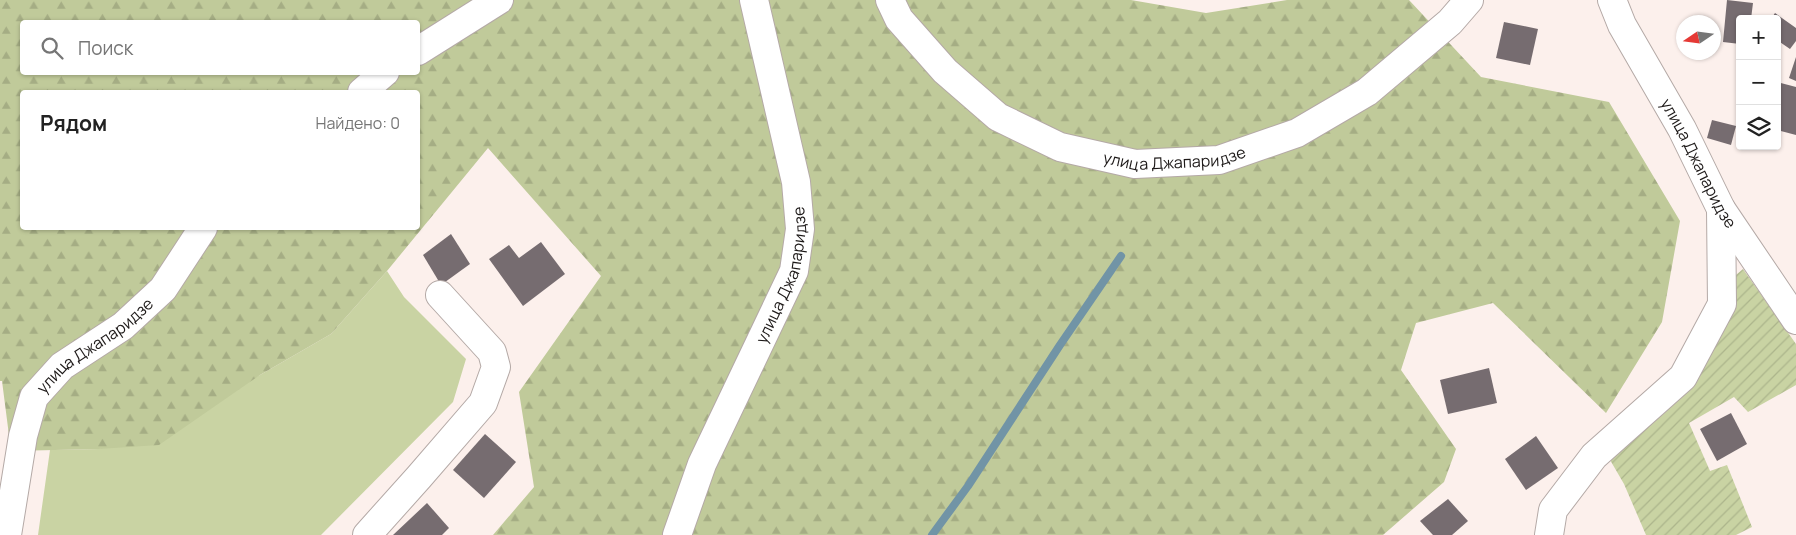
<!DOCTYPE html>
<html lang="ru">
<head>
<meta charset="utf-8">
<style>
	body { margin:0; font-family:Manrope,sans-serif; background:#f6f6f6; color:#222 }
	.controls { position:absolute; right:15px; top:15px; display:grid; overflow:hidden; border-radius:5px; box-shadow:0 1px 4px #0004 }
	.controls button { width:45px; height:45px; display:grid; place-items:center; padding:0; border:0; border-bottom:1px solid #e0e0e0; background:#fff; color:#222; font:25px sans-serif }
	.compass { position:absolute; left:1676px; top:15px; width:45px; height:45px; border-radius:50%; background:#fff; box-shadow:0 1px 4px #0004; rotate:257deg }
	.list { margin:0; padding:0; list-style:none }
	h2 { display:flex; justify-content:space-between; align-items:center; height:65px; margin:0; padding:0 20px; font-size:21px }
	h2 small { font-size:16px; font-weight:400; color:#767676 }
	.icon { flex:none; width:28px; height:28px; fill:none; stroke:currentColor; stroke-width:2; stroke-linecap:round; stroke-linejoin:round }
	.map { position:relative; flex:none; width:1796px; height:535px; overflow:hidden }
	.search { position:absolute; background:#fff; box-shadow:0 1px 4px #0004; left:20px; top:20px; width:400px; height:55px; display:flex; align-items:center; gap:12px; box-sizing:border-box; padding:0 18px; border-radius:5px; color:#767676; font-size:19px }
	.panel { position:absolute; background:#fff; box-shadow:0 1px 4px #0004; left:20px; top:90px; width:400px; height:140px; border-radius:5px }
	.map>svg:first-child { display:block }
	.grass { fill:#c9d3a3 }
	.forest { fill:url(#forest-firs); fill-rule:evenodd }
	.garden { fill:url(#garden-furrows) }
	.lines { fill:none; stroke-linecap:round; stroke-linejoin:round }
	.stream { stroke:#7194a6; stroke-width:8 }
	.building { fill:#766c70 }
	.minor-casing { stroke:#b4a9a6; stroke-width:30 }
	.minor { stroke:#fff; stroke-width:28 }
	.labels { text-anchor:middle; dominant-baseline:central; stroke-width:4; stroke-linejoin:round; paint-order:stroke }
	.street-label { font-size:16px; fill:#1d1918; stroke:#fff }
</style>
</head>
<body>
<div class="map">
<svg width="1796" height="535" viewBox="0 0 1796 535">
	<defs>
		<pattern id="forest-firs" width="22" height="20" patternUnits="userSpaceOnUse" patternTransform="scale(1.25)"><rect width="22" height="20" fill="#c0ca9a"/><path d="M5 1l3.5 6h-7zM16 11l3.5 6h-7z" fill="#a5ad84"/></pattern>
		<pattern id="garden-furrows" width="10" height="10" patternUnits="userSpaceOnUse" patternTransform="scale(1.25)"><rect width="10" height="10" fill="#c9d3a3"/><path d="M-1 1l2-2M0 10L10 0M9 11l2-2" fill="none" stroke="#acb58c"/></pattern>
	</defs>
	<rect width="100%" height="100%" fill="#fcf0ec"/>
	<!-- grass -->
	<polygon class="grass" points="387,271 404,297 466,359 453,402 321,535 38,535 50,450 99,449 260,375 331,334"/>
	<!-- forest -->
	<path class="forest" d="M0 0H1131L1206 13 1287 0H1409L1481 77 1609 102 1680 221 1662 322 1606 413 1493 303 1416 323 1401 370 1456 449 1444 482 1383 535H493L534 487 519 392 601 276 488 148 387 271 331 334 260 375 159 445 99 449 11 451 2 381H0ZM22 22H418V72H22ZM22 92H418V228H22Z"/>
	<!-- garden -->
	<polygon class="garden" points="1743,269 1796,344 1796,385 1748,412 1734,397 1689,423 1710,471 1727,465 1752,527 1736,535 1646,535 1624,484 1606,453 1675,393 1730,280"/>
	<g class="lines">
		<!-- stream -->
		<polyline class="stream" points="932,535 968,486 1060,345 1121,256"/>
	</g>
	<!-- building -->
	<g class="building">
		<polygon points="1727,0 1753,3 1751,19 1740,19 1740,44 1723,42"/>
		<polygon points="1775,13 1796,28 1796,41 1790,49 1777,40 1777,19 1771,19"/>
		<polygon points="1504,22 1538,29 1530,65 1496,58"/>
		<polygon points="1796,57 1796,81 1789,78"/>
		<polygon points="1777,82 1796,87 1796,135 1777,130"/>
		<polygon points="1712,120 1736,126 1731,145 1707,138"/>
		<polygon points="451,234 470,264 441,285 423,255"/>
		<polygon points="541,242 565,274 523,306 489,259 509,245 519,258"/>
		<polygon points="1489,368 1497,403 1448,414 1440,380"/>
		<polygon points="1731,413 1747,444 1717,461 1700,429"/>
		<polygon points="485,434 516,462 484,498 453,470"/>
		<polygon points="1536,436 1558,468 1526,490 1505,459"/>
		<polygon points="1448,499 1468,521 1452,535 1433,535 1420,521"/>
		<polygon points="427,503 449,528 442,535 393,535"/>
	</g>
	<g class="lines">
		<defs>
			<g id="minor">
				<path id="s1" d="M890 0 899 19 945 71 998 117 1060 147 1135 164 1219 160 1297 133 1367 92 1450 22 1469 0"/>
				<path id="s2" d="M1612 0 1622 25 1682 129 1721 209 1796 320"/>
				<polyline points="418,51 499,0"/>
				<polyline points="362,92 385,72"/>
				<path id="s3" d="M7 535 23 436 34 397 62 366 123 326 163 289 203 228"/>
				<polyline points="367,535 419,477 483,403 496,367 492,352 440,295"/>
				<path id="s4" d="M677 535 702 464 794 271 800 229 796 182 754 0"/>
				<polyline points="1549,535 1553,510 1594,456 1683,377 1722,304 1721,209"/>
			</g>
		</defs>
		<!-- minor casing -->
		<use href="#minor" class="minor-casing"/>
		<!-- minor -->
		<use href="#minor" class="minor"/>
	</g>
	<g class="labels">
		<!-- street labels -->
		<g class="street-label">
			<text stroke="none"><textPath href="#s1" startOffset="346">улица Джапаридзе</textPath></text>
			<text stroke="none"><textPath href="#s2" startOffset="185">улица Джапаридзе</textPath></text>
			<text stroke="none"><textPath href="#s4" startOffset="282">улица Джапаридзе</textPath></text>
			<text stroke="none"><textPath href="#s3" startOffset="221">улица Джапаридзе</textPath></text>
		</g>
	</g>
</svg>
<div class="controls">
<button>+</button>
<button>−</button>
<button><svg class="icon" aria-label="layers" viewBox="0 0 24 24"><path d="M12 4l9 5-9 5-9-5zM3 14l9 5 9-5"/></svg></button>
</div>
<svg class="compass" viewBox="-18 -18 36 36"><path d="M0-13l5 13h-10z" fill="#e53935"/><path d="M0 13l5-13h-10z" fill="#767676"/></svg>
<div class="search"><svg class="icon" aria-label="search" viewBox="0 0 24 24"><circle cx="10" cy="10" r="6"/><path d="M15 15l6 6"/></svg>Поиск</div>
<section class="panel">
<h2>Рядом<small>Найдено: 0</small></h2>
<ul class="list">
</ul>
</section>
</div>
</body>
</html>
